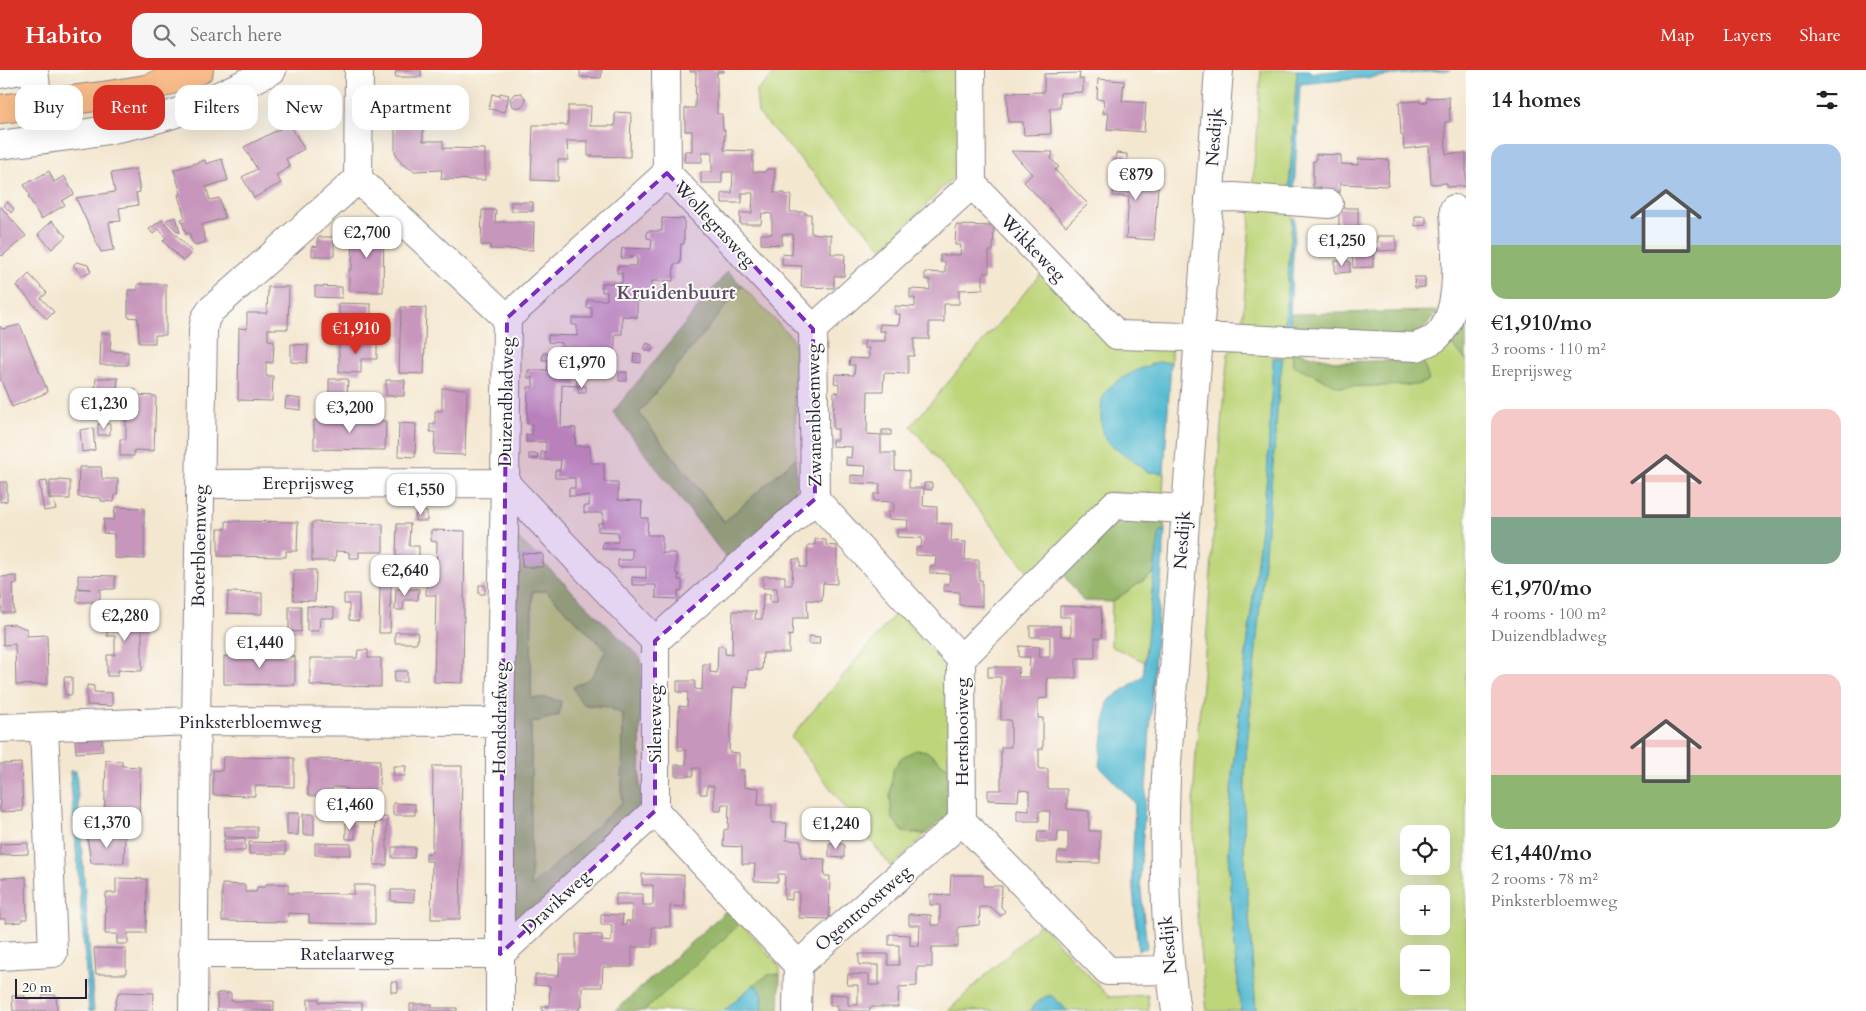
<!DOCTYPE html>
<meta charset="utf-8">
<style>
:root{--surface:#fff;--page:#f6f6f6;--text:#202124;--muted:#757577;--accent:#d93025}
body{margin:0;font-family:Cardo,serif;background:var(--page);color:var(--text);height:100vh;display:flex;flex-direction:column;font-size:19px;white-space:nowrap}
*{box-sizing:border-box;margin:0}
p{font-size:16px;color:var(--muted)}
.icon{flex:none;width:28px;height:28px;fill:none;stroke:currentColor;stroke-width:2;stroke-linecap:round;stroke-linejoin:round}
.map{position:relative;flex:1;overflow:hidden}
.sheet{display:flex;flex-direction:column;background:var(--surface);width:400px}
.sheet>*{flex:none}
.banner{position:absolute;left:15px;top:15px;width:475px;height:45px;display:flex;gap:10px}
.buttons{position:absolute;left:1400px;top:755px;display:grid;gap:10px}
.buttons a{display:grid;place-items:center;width:50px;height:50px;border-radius:10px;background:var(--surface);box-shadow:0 5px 20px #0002;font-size:25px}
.scale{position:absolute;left:15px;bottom:12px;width:72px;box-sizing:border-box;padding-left:5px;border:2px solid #22223b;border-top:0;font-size:14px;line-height:18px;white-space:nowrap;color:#22223b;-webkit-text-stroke:4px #fdfcf7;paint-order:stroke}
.price{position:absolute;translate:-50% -42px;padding:0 11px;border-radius:10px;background:#fff;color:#222;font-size:16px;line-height:32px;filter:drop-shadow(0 1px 2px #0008)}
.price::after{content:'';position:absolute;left:50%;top:30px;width:15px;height:11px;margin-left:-8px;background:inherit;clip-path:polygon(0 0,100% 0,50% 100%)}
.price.on{background:var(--accent);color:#fff}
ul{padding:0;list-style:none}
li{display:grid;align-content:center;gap:10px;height:265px;padding:0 25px}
li span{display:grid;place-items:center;height:155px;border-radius:15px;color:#555}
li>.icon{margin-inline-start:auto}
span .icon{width:90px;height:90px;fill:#fffc;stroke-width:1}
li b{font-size:21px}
h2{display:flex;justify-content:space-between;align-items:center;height:60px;padding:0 25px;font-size:21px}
.chip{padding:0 18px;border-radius:15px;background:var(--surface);box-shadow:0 5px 20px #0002;font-size:18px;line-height:45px}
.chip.on{background:var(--accent);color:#fff}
header{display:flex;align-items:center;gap:30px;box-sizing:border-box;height:70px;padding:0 25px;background:var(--accent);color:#fff}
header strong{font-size:24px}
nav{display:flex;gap:28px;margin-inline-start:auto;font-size:18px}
.search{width:350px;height:45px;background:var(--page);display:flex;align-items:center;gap:12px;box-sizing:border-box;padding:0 18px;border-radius:15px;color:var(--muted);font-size:19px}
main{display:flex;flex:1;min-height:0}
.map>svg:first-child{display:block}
.green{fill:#bed57a;stroke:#707c5a;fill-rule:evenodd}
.forest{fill:#96b66a;stroke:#5c6c52;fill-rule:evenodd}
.water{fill:#53b9d1;stroke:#3a6e86}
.building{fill:#c796bc}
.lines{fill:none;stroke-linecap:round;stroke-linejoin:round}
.minor-casing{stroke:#8b8486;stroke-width:30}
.major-casing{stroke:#8b8486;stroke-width:30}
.minor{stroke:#fff;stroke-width:28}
.major{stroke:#f9bc8a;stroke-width:28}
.marked{fill:#7b2cbf;fill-opacity:0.2;stroke:#7b2cbf;stroke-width:4;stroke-dasharray:10 6;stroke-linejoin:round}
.labels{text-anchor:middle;stroke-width:4;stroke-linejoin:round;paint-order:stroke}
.street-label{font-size:18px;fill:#22223b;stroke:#fdfcf7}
.neighbourhood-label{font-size:19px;font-weight:bold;fill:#5c4b68;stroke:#fdfcf7}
</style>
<header>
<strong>Habito</strong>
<div class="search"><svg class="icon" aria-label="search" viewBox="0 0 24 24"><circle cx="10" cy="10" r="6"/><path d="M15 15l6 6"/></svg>Search here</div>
<nav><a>Map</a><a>Layers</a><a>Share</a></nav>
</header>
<main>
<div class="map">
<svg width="1466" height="941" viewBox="0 0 1466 941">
<rect width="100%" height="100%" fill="#fdfcf7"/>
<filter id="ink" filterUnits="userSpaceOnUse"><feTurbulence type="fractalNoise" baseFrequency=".02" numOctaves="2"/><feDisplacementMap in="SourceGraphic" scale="10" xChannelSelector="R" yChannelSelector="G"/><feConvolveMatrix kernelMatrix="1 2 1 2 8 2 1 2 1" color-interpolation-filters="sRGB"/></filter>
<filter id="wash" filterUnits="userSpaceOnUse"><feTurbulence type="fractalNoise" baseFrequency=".0096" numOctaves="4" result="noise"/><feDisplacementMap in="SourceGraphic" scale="20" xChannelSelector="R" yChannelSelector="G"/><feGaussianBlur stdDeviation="1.12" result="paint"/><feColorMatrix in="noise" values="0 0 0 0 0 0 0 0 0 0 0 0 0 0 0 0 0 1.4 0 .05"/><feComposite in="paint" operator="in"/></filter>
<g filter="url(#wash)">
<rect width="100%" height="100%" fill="#f4e7d0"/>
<path class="green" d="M778,0H960V100L883,179L758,43L756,22Z
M1261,0H1297L1289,122L1292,149L1284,265L1241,273Z
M1044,200L1119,278L1171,279V292C1157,292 1147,295 1135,302L1111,373L1148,402L1164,403L1163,424L1109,423L1030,504L911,356Z
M742,216L794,270L796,388L725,452L639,343Z
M1450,274L1466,290V941H1256L1244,778L1245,698L1282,288H1274L1267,407L1232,705L1228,783L1234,876L1241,941H1207C1197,861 1190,780 1195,699C1198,649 1204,599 1208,548C1214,460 1218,372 1228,284L1232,279L1292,281L1339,317L1431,284ZM1409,764H1441V796H1409ZM1409,824H1441V856H1409ZM1409,884H1441V916H1409Z
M1154,503L1145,592L1111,576L1112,532Z
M532,521H546L606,580L592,607L585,635L608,637L623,644L622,733L530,818L531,653L559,645L561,632L545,628L531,629Z
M897,542L950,602L948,698L926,681L903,762L926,764L891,797L791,667Z
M741,853L780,897V904C757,907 741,926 724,941H644Z
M1040,854L1109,927L1148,925L1149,941H1068L1052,926C1042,926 1036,934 1029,941H948Z"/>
<path class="forest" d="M728,201L742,216L639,343L724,452L796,388V429L728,490L613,342Z
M1438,241L1423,260L1408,266L1291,265L1290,244Z
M1466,250V290L1450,274Z
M1292,281L1339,292L1412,290L1422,287L1429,311L1416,315L1339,317L1293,295Z
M1114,450L1164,453L1165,461H1160L1154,503L1112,532L1083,531L1061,500Z
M513,463L641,589L640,741L510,860ZM546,521L606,580L592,607L573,617C583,642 587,632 608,637C613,639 618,642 623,644L622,733L531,817V653L559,645L561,631L545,628H531L532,522Z
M916,680L926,681L948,698V744L926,764L903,762L892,748L890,726L893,700L902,687Z
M728,839L741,853L644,941H615Z
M780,904L779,941H762L763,926L753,915L768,905Z"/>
<path class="water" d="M1297,0H1309L1312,3L1346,0H1450L1300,14L1294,122L1289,123Z
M1295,147L1290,244L1291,265H1284L1292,149Z
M1273,288H1283L1279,315L1273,395L1245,698L1244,778L1256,941H1241L1234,876L1228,783L1232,705L1267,407Z
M1158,292H1171L1164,403L1148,402C1136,391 1110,379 1103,365C1101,359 1101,351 1101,345C1101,338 1101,329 1105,323C1114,309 1143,297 1158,292Z
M1160,461H1165L1154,597L1140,811L1147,878L1138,880L1132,804L1135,733L1099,696L1108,631L1143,606L1154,503Z
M70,701H76L94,941H89Z
M753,915L757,916L763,926L762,941H724Z
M1046,926H1052L1068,941H1029L1039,931Z"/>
<g id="blocks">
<path class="building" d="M396,0H421V7H395Z
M580,0H602L601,8L580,7Z
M690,0H724V2H717V44H722L723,60H725L724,80L753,81V102H765L767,99H775L774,123H785V125H791L790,142H805V144H811V163L831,165V184H845L844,206H834V218L801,217L802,196L782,195V184L792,185L793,164H782V175L761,174V164H772V144L762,143L761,154H740V143H752L753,123H742V133H722V123H732L733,102H722V113H701V102H712V82H702V92H684L685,81H692V61H685V38H695L696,2H690Z
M1080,3L1079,9H1083V22L1060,23V38H1050L1051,64L1024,65L1023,52H1008L1007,23L1044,22V4Z
M1098,9L1124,11L1122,31L1146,33L1144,62L1107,59L1109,43H1103L1104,30L1097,29Z
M395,21L434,22V35H416V40H423V71H443V78L485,79V110L441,109L442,100L414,101L402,94L395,82Z
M500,23L509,25L505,42L489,39L492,24L499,26Z
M521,23L526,29L524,35L518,38L512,36L510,29L514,24Z
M1449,27L1450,52H1445L1446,84L1466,83V116L1447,117V113L1431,114L1429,76L1404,79L1403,65H1401L1399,32L1420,31V33L1427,32L1426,28Z
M568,36H591L590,56H615V42L631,43L630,87L588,86V71H567L568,90H558V111L531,110L533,55H568Z
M290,54L304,79L286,89L290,97L276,105L281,113L254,128L242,107L257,99L244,77Z
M1011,81L1053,82L1051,89L1059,97L1055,100L1088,134L1066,156L1024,112L1032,104Z
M1116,83L1127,84V92H1132L1131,114L1158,116L1154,170L1126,168L1129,127L1113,126Z
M1316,84L1341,85V94L1358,95V89L1389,90L1388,116L1340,114V123H1320V117H1313V91H1316Z
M222,89L228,110L206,117L210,130L219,128L225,148L201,155L206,172L195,175L191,170L189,163L186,164L181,149L185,148L178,125L181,124L174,100L205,90L206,94Z
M136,99L140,122L136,123L138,135L119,138L121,151L109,152L114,180L101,182L76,128L115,122L111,103Z
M49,101L54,112L64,106L74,124L62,131L65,135L41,149L28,126L30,125L24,115Z
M8,132L14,139L11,143L4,135Z
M511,132H533V141H511Z
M0,136L26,166L2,186L0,184Z
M1339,138H1358V161H1339Z
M482,140H496L495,152H534L533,180L490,179V175H481Z
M1415,146H1426V155L1415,156Z
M176,147L180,162H178L166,150Z
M662,148L684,149V174H681L680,194H674L673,211H652V229H637V247L622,246V264H615V280L592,281V299L577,298V316L562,315L561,358H576L575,376H590V393H604V412H618V430L642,431L641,448H648L647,465H662V483H676V504H679L678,510H682V521H678V529L656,528V515H632V507L646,508V497H618V490H632V479H602L603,472H618V462L598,461V453H603V443H584V436H589V426H569V418H575V408H555V400H560L561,390H541V382H546V372H526V364L532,365V354H527L528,317H533V308H528V300H548V290H542L543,283H562V273L548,272V265L577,266V255H572V248H592V238H587V230H607V222H602V213H622V203H617V196H637V186H631L632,188H621L622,178L651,179L652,169L647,168V161H662Z
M162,150L192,182L183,191L163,171L166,168L159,159L153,164L149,159Z
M52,151L66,166L52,179L38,164Z
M353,155L384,156L383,222L349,221V199H352Z
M956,155L994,156L993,181H989V203H983V219L959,220V234H944V252H929V269H914V286H908V304L884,303L883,321H868L867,364L881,365V383H895V400L909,401V418H924L923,436L937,437V453L952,454L951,471L966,472L965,490H979V510H982V536L959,535V522L944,521V514H949L950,504L930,503V496H935L936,486L916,485V478H921L922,468L897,467V460H907L908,450L888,449V442H893L894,432L874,431V424H879L880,414L851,413V405L865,406L866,396L846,395V387L851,388L852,377L832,376V370H838V359H833L834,322L839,323V314L834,313L835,304L854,305L855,295H849L850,288L869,289V278H864V271H885V261H879L880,254L899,255L900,244H895V236L915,237V228H910V219L930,220V210L925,209V202L945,203V192H940V185H960L961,175H955Z
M1372,163V172H1377V166H1396V180L1377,181V178L1373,179V197L1353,198L1352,180L1326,183L1324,168Z
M318,167H334V186H312V176L318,177Z
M1335,191H1350V202L1335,203Z
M77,192L88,195L91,202L83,206L73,195Z
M29,204L47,223L41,228L54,242L47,249L17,216Z
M1414,207H1425V217L1415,218Z
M138,214H166V265H155V273H139L138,248L128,247V220H138Z
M315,216L342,217V228L315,227Z
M268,217H289L288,259H268V270L274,271L273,293L266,292V306H273L272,331L238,330L239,258L247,259V243H267Z
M339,233L371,234V248L377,249L378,258H362L361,265H339Z
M401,237L426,238L424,304L399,303Z
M20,255L48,322L12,337L0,308V256L2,259Z
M101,263H111L110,281L128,282V295H100Z
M339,270L377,271V289H361V303L339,302Z
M647,273L654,276L651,282L644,279Z
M291,274L308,275L307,293L291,292Z
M634,283L641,284V293L633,292Z
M619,302H627V311H619Z
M96,308H118L117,321H95Z
M329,309H348L347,325L329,324Z
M386,310H405L404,326H386Z
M578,316H586V323H578Z
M442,318L467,319L465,385L434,384L435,362H430V354H435V341H442Z
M121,320H136L135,325L156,326L154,381L134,380V386H120V369H126V336H120Z
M286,327L301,329V340L285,338Z
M338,346H349V350L386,351L385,380L314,379V350H338Z
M399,353L416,354L415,387L398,386Z
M98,354H110V365H98Z
M93,358L95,380L82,382L80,360Z
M882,360H891V365H882Z
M529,384H538V389H529Z
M79,397H101L102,409H118L117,425H115L114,432L101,431V428L78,427Z
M59,410L70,411V429H50V411H59Z
M47,411L49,430L53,429L56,439L44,441L39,412Z
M0,412H7V431L0,432Z
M924,413H932V420L924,419Z
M115,437L144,438V489L114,488V464L103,463L104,449L114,450Z
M416,441L427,442V451H415Z
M226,451L298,452L297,481H286V487L218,486V459H226Z
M312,452L383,454V482H359V488H349V482L336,481L335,491H312Z
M397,454H410L409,476H419V487H396Z
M431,460L465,461L463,613L434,612L436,525H426L427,504H436L437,472L431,471Z
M815,469L826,470V475L837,476V514L823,513L822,531L807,530L808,548H793L792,566L789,565V583H763L762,600H748L747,618L733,617L729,682L739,683V700H744V717L759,718L758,735H772V753H787L786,770L801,771V788L825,789L824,806H830L829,849L799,848V822H792V830L784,829L785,804H778V812L754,811L755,794H742V777L723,776L724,760L728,759L729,734H722L721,741H714V716H707V724H700V698H693V706H675V695H686V680H678L679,636L687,637L688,622H677V611H695V619L702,620L703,594H710V602L717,603L718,576L725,577V584L732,585L733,541H756L755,549H762L763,524H770V532H777V518H763V506H785V515H792L793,489H800V497H807L808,475H815Z
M522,483L543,484V497H522Z
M294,500H316L315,531L293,530Z
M78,505L115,506V519H100V532H77V519H91L78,518Z
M17,506V514H13L14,543H2L0,507Z
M380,514H391L390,563H379Z
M479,515H485V524H479Z
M396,519H419L418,530H404L403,540H395Z
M228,522L262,523V544L227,543Z
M344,524H359V551L349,550V534H344Z
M289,536H301V562L289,561Z
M307,536L334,538V548H320L319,561H307Z
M1060,536L1101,537L1102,568H1095V588H1076V608H1047V628L1038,629V648H1043V679H1039V699H1048V719H1067V739L1089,741V761H1100V793L1057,792L1058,782H1068V761H1058L1057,772H1037L1038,761H1049L1050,741H1039V751H1017V740L1029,741V721L1019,720L1018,731L988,730V720H1001V677H1011V650H1001V607H988V597H1019L1018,607H1029L1030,587H1019V576L1040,577L1039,587H1050V567H1030V556H1060L1061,566L1071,567V547H1060Z
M108,539H131V550H142V601L118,600V606H107V585H115V566H107Z
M14,554L27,559V566L47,565L48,614L16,615L15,574L3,575V555Z
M395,562H418L417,573H395Z
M809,566L820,567L819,574H809Z
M249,580H282V586H295V615L224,614V586H249Z
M358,580H368V588H381V617L310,615V588H357Z
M395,601H407V612H394Z
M64,607H72V625H65Z
M87,615L94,616V622L112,623V636L87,635Z
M102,669L103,681L76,683L75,670Z
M223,687L294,688V717L255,716V726L213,725V700L222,701Z
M308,689L380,690L379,725L346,724V718L332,717V724L328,726H310L308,724Z
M106,690L122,691V696L140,697L139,751H121V756H104Z
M21,693L23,741L0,742V694Z
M393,696H406L405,706H394Z
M433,696H462L460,849H431L432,791H426V783H432Z
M393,733L415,734V745H393Z
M287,743H299L298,765H287Z
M303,744H314V765H303Z
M387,747V795H374L376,748Z
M346,752L355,753V769H346Z
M224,757H257V768L224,767Z
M87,766H125L124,793H91Z
M224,769H245V781H223Z
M249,772L285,773L286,784H249Z
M28,773V784L0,785V774Z
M315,773L351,774V785H315Z
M829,773L844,774V788L829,787Z
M392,777H415L414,788H392Z
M642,804L684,805V837L670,836V857H652V877H632V897H603L602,917H582V937H579V941H542V936H549L550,916L535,915V905H559L560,885H576V864L602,865V871L611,872L612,855H601V844L623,845L622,855H626V851H632V835H616V824H643V835H653V815H642Z
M951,805H983V816H1002L1001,837L1005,841L1001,846L991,837H980L979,855L958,857V877H932V897H917V916L899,917L898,937H870V941H837V935H830V924L848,925V935H858V915H847L848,904L869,905V915H879V895H859V884H888V895H899V875H889V864L910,865V875L919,876L920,855H909V844L931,845V855H940V835H930V824L950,825Z
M26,807L27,849H22V852L6,853V849H0V808Z
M116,808L147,809L146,863H128V874H117V864H105L106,823H116Z
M222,814L245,815V822H256L257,817H265L266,814H288V823L354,824V815H375V854L309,853V844L288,843L287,852L222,851Z
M391,820H414V832L391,831Z
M94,878L126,879V904H96Z
M391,912H398V922H391Z
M123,922L154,923L153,941H114L118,923Z
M217,923H231V931H274V941H217Z
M43,925H56L57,941H13L12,926H25V929H43Z
M308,929H319V932L362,933V941H308Z
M410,934H432V938H457V941H410Z"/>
</g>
</g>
<g filter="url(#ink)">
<use href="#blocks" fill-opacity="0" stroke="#8b8486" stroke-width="1"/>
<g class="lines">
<g class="minor-casing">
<path id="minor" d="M34,0L38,35
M359,0L358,109L507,248
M666,0L667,103L813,259
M971,0L972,114L1117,265L1222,268L1417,277C1422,274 1429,272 1434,269C1465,246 1455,174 1454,139
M0,4L20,0
M0,75C56,67 116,62 170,45C206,33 239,17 272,0
M1209,128L1234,127L1329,134
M655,571L505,413L507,248L667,103
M961,589L815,429L813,259L972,114
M0,658L196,651L500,652
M193,884H500V652L505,413L200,414
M0,886L53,883L44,657
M798,895L655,741V571L815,429
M1170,900L1108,901L962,751L961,589L1114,435L1185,439
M193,941L196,651L203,260L205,249L211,240L358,109
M500,941V884L655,741
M797,941L798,895L962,751
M1176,941C1164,863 1163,785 1166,706L1219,0"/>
</g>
<g class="major-casing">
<path id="major" d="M0,39L103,26L146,19L199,0"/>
</g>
<use href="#minor" class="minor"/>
<use href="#major" class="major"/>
</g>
</g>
<path class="marked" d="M667,103L813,259L815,429L655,571V741L500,884L507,248Z"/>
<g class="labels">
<g class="street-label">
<text transform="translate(1214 67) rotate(-86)" y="6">Nesdijk</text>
<text transform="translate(715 154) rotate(47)" y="6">Wollegrasweg</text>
<text transform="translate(1033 178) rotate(46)" y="6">Wikkeweg</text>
<text transform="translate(506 332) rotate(-89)" y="6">Duizendbladweg</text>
<text transform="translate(814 345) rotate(-91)" y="6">Zwanenbloemweg</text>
<text x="308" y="419">Ereprijsweg</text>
<text transform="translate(1182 470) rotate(-86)" y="6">Nesdijk</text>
<text transform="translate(199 476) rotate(-89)" y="6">Boterbloemweg</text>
<text transform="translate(500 648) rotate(-89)" y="6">Hondsdrafweg</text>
<text x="250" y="658">Pinksterbloemweg</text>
<text transform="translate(655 654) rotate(-90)" y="6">Sileneweg</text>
<text transform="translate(962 662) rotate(-90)" y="6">Hertshooiweg</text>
<text transform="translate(556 832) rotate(-43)" y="6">Dravikweg</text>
<text transform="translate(863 838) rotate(-41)" y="6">Ogentroostweg</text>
<text transform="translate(1168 875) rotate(-95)" y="6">Nesdijk</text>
<text x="347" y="890">Ratelaarweg</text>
</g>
<g class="neighbourhood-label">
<text x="676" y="229">Kruidenbuurt</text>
</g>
</g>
</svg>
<div class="buttons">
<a><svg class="icon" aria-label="locate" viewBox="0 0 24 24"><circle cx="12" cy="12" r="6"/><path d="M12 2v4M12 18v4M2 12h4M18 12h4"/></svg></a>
<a>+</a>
<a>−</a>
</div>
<div class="scale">20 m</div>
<b class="price" style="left:1136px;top:131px">€879</b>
<b class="price" style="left:367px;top:189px">€2,700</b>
<b class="price" style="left:1342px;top:197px">€1,250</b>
<b class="price on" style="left:356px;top:285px">€1,910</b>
<b class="price" style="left:582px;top:319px">€1,970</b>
<b class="price" style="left:104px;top:360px">€1,230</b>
<b class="price" style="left:350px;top:364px">€3,200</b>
<b class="price" style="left:421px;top:446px">€1,550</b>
<b class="price" style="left:405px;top:527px">€2,640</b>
<b class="price" style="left:125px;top:572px">€2,280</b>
<b class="price" style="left:260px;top:599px">€1,440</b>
<b class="price" style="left:350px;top:761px">€1,460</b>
<b class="price" style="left:107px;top:779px">€1,370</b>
<b class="price" style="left:836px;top:780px">€1,240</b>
<div class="banner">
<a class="chip">Buy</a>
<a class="chip on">Rent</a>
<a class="chip">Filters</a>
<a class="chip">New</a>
<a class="chip">Apartment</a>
</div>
</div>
<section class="sheet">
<h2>14 homes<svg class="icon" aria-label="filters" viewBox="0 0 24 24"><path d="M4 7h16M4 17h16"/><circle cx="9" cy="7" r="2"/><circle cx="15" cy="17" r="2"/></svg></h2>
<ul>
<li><span style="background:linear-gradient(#a9c7e8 65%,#8fb573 0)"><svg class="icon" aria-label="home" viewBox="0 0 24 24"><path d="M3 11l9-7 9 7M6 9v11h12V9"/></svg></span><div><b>€1,910/mo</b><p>3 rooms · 110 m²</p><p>Ereprijsweg</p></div></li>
<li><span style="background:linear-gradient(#f6c9c9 70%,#7fa58c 0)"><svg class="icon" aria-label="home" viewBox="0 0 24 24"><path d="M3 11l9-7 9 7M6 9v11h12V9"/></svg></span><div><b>€1,970/mo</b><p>4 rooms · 100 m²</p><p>Duizendbladweg</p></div></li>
<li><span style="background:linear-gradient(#f6c9c9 65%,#8fb573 0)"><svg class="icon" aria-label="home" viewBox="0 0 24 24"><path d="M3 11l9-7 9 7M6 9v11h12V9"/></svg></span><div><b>€1,440/mo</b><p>2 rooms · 78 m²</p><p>Pinksterbloemweg</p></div></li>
</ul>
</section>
</main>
